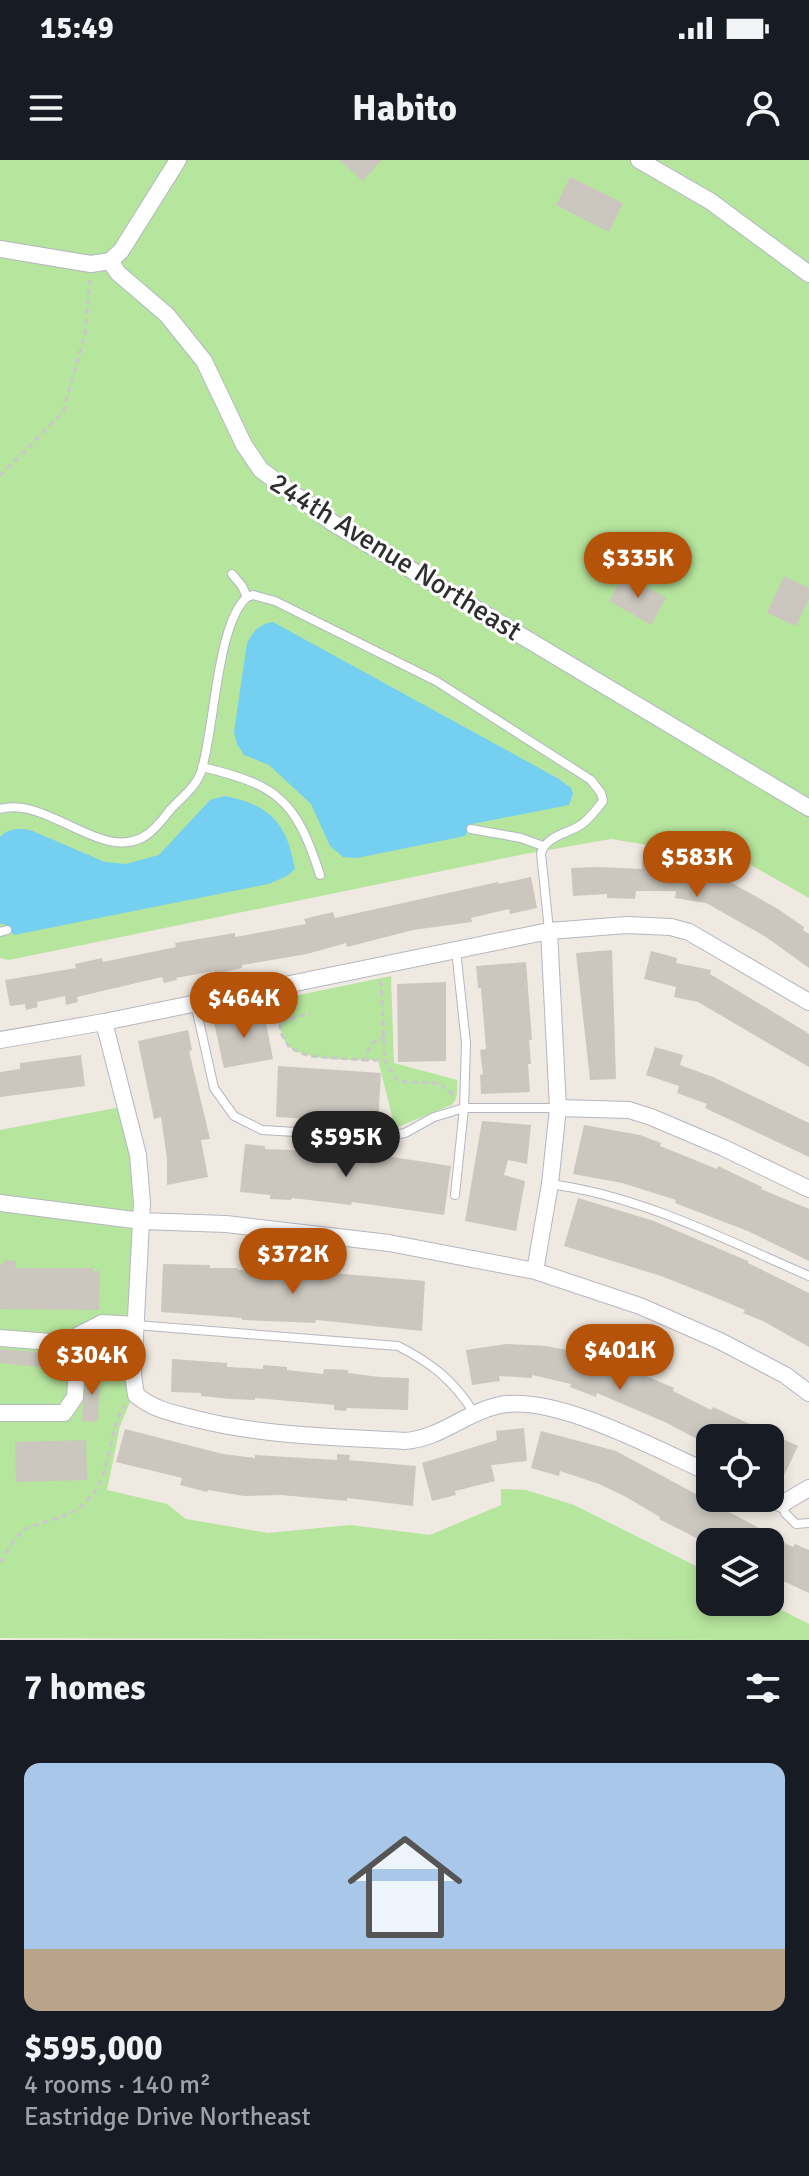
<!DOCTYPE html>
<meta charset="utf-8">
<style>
:root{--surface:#171b24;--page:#20242c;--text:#f1f3f6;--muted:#9ea1a6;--accent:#b45309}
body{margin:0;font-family:Signika,sans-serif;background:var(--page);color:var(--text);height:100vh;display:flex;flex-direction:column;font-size:30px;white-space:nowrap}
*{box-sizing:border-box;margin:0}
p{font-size:26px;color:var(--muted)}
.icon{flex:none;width:44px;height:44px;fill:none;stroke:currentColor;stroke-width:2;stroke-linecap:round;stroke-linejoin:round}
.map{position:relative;height:1480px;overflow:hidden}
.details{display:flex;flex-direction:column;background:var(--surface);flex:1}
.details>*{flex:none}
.tools{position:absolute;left:696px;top:1264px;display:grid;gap:16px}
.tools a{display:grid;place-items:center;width:88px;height:88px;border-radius:16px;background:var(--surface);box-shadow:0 4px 12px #0003;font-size:40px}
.price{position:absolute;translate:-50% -68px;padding:0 18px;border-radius:28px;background:var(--accent);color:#fff;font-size:26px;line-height:52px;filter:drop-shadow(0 2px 4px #0008)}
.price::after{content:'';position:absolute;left:50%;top:48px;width:24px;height:18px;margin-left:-12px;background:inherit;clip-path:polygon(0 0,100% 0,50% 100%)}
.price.current{background:#222;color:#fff}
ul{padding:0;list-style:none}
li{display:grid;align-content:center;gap:16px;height:424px;padding:0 24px}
li span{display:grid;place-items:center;height:248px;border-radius:16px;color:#555}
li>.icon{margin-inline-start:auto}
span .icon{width:144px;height:144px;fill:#fffc;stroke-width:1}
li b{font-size:34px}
h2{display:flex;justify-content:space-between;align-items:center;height:96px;padding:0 24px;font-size:34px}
.status{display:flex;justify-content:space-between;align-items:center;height:56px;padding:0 40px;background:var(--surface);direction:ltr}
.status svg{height:22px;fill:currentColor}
header{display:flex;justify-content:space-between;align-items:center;height:104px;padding:0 24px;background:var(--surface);font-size:36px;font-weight:700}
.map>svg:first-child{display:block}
.green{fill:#b6e59e}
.water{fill:#75cff0}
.building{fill:#cbc7bf}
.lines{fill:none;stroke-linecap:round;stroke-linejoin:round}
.service-casing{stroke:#b4b7c1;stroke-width:10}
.minor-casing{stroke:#b4b7c1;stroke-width:18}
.path{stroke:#c9c9c9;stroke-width:3;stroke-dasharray:6 4;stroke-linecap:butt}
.service{stroke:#fff;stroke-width:8}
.minor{stroke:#fff;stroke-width:16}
.labels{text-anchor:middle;stroke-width:6;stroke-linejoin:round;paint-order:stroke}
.street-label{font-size:28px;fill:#2e2e2e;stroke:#fff}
</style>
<div class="status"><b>15:49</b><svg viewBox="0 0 49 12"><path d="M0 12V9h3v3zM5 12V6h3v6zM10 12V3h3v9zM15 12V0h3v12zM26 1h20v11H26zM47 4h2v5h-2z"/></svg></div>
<header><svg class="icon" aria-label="menu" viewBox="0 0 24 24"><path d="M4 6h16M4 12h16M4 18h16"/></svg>Habito<svg class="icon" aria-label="person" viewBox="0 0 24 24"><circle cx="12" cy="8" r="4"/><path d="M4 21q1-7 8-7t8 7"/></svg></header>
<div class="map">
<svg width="809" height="1480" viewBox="0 0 809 1480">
<rect width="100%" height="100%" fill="#efe9e1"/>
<path class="green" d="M0,0H809V738L744,701L611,679L525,694L9,800L0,798Z
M391,816L394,903L457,920C457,929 459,939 451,945L395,968L378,900C356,900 299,902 286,883C278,871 278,853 275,840Z
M126,946L138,995L135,1230L120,1266L107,1330L167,1344L186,1359L268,1373L350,1365L430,1375L501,1345V1329L526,1330L574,1345L710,1413V1442H766L809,1464V1480L0,1478V970Z"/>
<path class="water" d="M273,462L559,619L571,628L573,634L569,645L472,664L465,676L357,698L343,697L330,686L311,644L269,605L244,595L237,584L234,572L247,483C254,470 258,465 273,462Z
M225,636C271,645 287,664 295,709L287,716L268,724L14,775L4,764H0V677C8,668 19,668 30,670L105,702L126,704L159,695L210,640Z"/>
<path class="building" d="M339,0H382L363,21Z
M570,17L623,43L609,72L556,45Z
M624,414L666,438L651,465L609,441Z
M784,416L809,428V439L796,466L767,453Z
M642,702L669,703L668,708L723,718L778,749L804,767L803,770L809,774V808L766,777L706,743L675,738L676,731H636L635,739L607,738V734L573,736L571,708L599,707L642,709Z
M531,717L537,748L510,754L509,749L471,758L472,762L413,770L347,787L346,783L307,794L242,805V808L215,814L214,811L176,818L177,820L164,823L162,817L77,837L78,842L66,845L65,836L37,842L38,847L26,850L25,844L10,846L5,820L76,808L75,804L102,798L103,802L176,787L175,783L235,773V777L306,764L304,759L333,752L335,758L498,722V724Z
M612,790L616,919L590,920L576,793Z
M651,791L677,798L676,803L711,810L710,814L803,870L809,874V907L698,842L674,837L676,827L644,819Z
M526,802L532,880H529L531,904H528L530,932L481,934L480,915L483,914L480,890L486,889L481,828H478L476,806Z
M446,822V901L398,902L397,824Z
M264,852L273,899L224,908L214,863Z
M188,870L192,890L189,891L210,979L201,980L208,1017L167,1025V999L161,957L154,959L138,881Z
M655,887L683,895L680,905L713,917L809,963V997L705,948L707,944L677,933L679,926L646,915Z
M81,895L85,926L0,937V912L20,909V903Z
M278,906L381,913L378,963L276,957Z
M482,961L531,965L527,1004L508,1000L504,1015L525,1021L516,1071L465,1061Z
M584,965L640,975L661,983L660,986L717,1009L718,1006L762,1027L761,1029L809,1049V1101L750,1072L675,1043L676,1040L622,1023L573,1014Z
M245,984L265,986V989L366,993L451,1006L444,1055L352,1042L351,1045L292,1038L291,1040L270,1039V1035L240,1032Z
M578,1038L654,1061L748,1101V1103L809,1133V1187L763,1161L743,1153L745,1150L714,1137L661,1116L564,1086Z
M4,1100L16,1101L15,1108H93V1111H100L99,1150L0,1149V1104H3Z
M163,1104L210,1105V1108H238V1110L320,1112L425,1121L422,1171L316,1160L315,1163L242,1160V1158L161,1152Z
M506,1184L547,1186L575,1192L616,1209L618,1204L674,1228L673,1231L711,1250L713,1247L798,1286L784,1315L770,1309L772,1278H710V1286L667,1263L597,1233L596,1237L570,1227L571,1224L532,1215V1218L499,1216L500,1221L472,1225L466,1190Z
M0,1189L60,1194L58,1209L0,1203Z
M172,1199L227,1203V1207L263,1209V1205L287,1207V1210L323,1214L324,1209L348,1210V1213L379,1217L409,1218L408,1250L347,1248L346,1251L334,1250V1245L255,1238V1240L231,1239L201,1236V1233L171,1232Z
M88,1208L100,1209L98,1262L81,1261Z
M524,1268L527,1301L491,1305L495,1321L455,1331L456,1335L432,1341L422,1303L497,1280L496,1271Z
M125,1269L223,1294L255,1298V1295L337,1300V1294L350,1295L349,1300L416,1306L413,1346L347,1338V1341L281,1335L244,1336L208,1330L207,1332L180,1325L182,1318L116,1302Z
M541,1271L616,1291L759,1368L758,1370L793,1387L795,1384L809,1390V1433L770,1415V1382H704L659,1359L660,1357L626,1337L599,1324L560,1311L559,1316L531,1308Z
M86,1280L87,1320L16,1322L15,1282Z"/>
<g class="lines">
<g class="service-casing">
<path id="service" d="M232,414L242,426L247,437
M202,607C278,625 296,640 320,715
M0,649C48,636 102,703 145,676C155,670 163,659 170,650C180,639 196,627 201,612C215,569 216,465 247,437L253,435L275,441L436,521L591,620L601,633L603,641C597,649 588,661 579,666C565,674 547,676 541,693L549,770
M471,669L521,678L543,686
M0,772L7,770
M195,843L214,928L234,956L262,970L381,977L405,973L434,957L464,948H557
M550,1024C641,1036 726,1080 809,1116
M455,1035L464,948L466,883L456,790
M136,1165L398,1186C432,1203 454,1221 474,1253
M782,1344L785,1353L796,1364L809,1363"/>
</g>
<g class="minor-casing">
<path id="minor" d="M639,0L710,41L809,114
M0,89L91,104L110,101L118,113L167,155L204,201L244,285L261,310L333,363L809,648
M110,101L121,91L178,0
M104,862L138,995L142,1043L133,1215L136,1235C153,1249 171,1253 192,1258C261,1276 333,1277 405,1281C441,1278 463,1254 496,1246C551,1231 657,1290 710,1313
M0,880L104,862L549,771L627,765L671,767L689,772L809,842
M558,948L629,950L651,957L724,988L809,1029
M0,1043L142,1061L226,1064L389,1083L535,1111L640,1146L720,1181L785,1215L809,1233
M535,1111L550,1024L558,948L549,771
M0,1178L63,1183L102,1163L136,1165
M0,1253H64L75,1237L79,1176
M768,1338L782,1344L809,1328"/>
</g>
<path class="path" d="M0,316L63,252L85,174L90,120
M381,820L385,900
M275,844L282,875L290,888L309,896L363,900L371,884L385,876
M280,862L311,853
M363,900H385L396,919L406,922L439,923L454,936
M0,1402C7,1392 16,1374 26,1369C58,1354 77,1361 98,1326C111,1304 111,1258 126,1246"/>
<use href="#service" class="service"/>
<use href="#minor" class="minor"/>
</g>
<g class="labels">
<g class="street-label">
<text transform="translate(396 396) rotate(32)" y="10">244th Avenue Northeast</text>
</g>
</g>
</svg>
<div class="tools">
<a><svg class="icon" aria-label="locate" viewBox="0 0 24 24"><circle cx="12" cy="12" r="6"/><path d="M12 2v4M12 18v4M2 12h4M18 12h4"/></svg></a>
<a><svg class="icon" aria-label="layers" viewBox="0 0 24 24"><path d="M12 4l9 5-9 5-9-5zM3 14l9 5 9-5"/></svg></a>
</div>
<b class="price" style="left:638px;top:440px">$335K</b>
<b class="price" style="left:697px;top:739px">$583K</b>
<b class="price" style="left:244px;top:880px">$464K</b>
<b class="price current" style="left:346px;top:1019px">$595K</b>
<b class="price" style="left:293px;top:1136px">$372K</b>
<b class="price" style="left:620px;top:1232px">$401K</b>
<b class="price" style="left:92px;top:1237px">$304K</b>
</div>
<section class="details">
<h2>7 homes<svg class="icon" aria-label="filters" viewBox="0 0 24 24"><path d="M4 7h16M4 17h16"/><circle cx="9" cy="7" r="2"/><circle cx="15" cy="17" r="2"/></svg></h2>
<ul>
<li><span style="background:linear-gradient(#a9c7e8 75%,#b9a48a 0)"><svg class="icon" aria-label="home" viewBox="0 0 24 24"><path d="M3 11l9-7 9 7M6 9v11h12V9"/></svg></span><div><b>$595,000</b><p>4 rooms · 140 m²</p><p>Eastridge Drive Northeast</p></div></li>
</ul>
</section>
